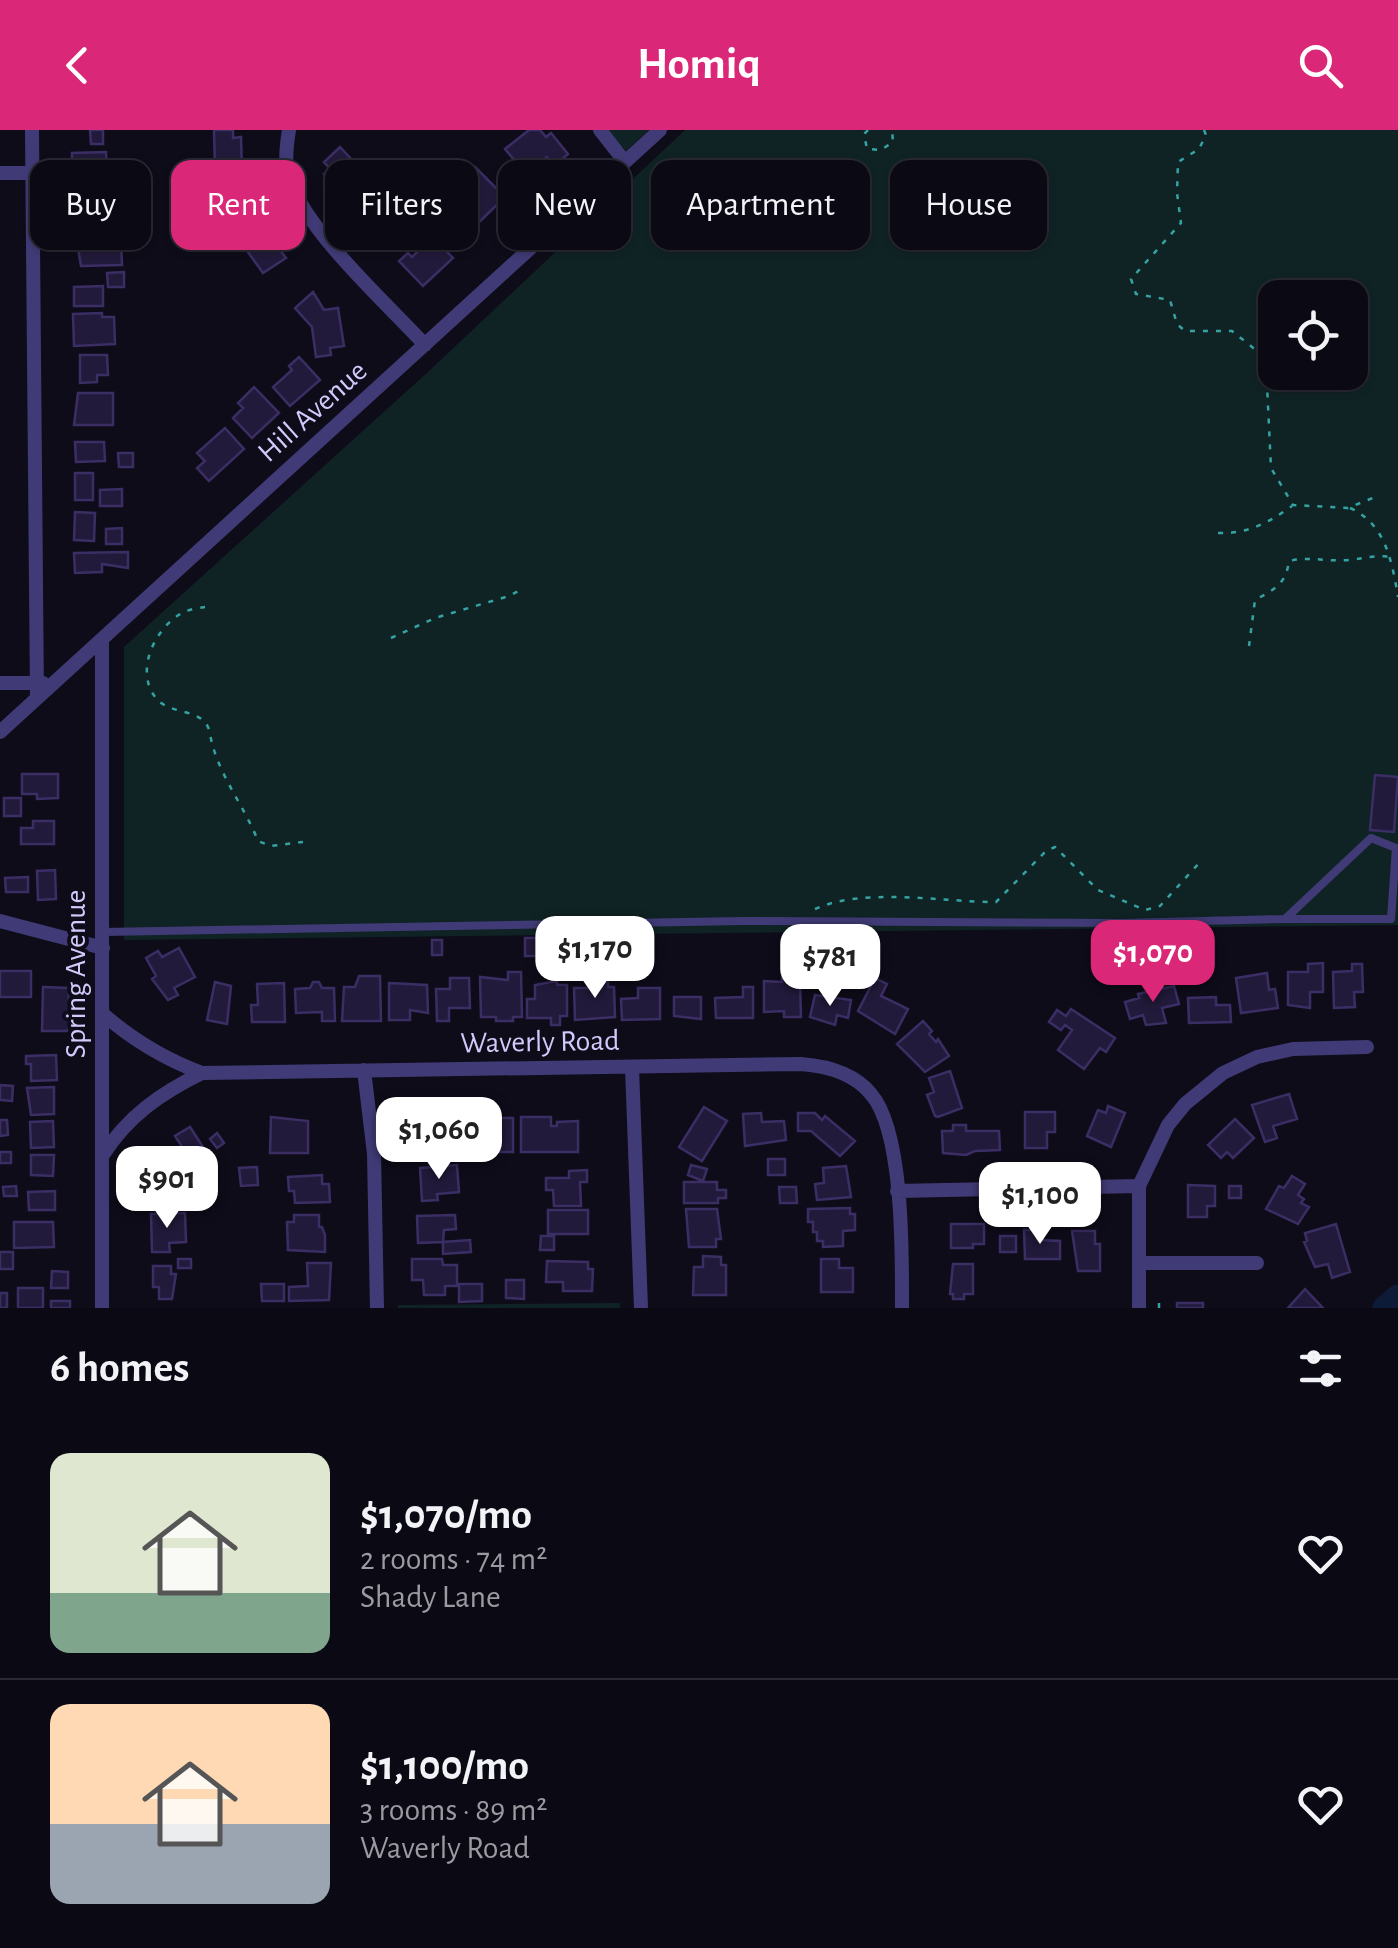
<!DOCTYPE html>
<meta charset="utf-8">
<style>
:root{--surface:#0b0914;--page:#191722;--text:#f1f3f6;--muted:#9a9aa0;--line:#2b2a34;--accent:#db2777}
body{margin:0;font-family:"Alegreya Sans",sans-serif;background:var(--page);color:var(--text);height:100vh;display:flex;flex-direction:column;font-size:38px;white-space:nowrap}
*{box-sizing:border-box;margin:0}
p{font-size:32px;color:var(--muted)}
.icon{flex:none;width:55px;height:55px;fill:none;stroke:currentColor;stroke-width:2;stroke-linecap:round;stroke-linejoin:round}
.map{position:relative;height:1178px;overflow:hidden}
.sheet{display:flex;flex-direction:column;background:var(--surface);flex:1}
.sheet>*{flex:none}
.guide{position:absolute;left:30px;top:30px;width:1340px;height:90px;display:flex;gap:20px}
.fabs{position:absolute;left:1258px;top:150px;display:grid;gap:20px}
.fabs a{display:grid;place-items:center;width:110px;height:110px;border-radius:20px;background:var(--surface);box-shadow:0 2px 8px #0004,0 0 0 2px var(--line);font-size:50px}
.price{position:absolute;translate:-50% -85px;padding:0 22px;border-radius:20px;background:#fff;color:#222;font-size:32px;line-height:65px;filter:drop-shadow(0 2px 5px #0008)}
.price::after{content:'';position:absolute;left:50%;top:60px;width:30px;height:22px;margin-left:-15px;background:inherit;clip-path:polygon(0 0,100% 0,50% 100%)}
.price.current{background:var(--accent);color:#fff}
ul{padding:0;list-style:none}
li{display:flex;align-items:center;gap:30px;height:250px;padding:0 50px}
li+li{border-top:2px solid var(--line)}
li span{display:grid;place-items:center;flex:none;width:280px;height:200px;border-radius:20px;color:#555}
li>.icon{margin-inline-start:auto}
span .icon{width:120px;height:120px;fill:#fffc;stroke-width:1}
li b{font-size:42px}
h2{display:flex;justify-content:space-between;align-items:center;height:120px;padding:0 50px;font-size:42px}
.tag{padding:0 35px;border-radius:20px;background:var(--surface);box-shadow:0 2px 8px #0004,0 0 0 2px var(--line);font-size:35px;line-height:90px}
.tag.current{background:var(--accent);color:#fff}
header{display:flex;justify-content:space-between;align-items:center;height:130px;padding:0 50px;background:var(--accent);color:#fff;font-size:45px;font-weight:700}
.map>svg:first-child{display:block}
.green{fill:#102324;fill-rule:evenodd}
.lines{fill:none;stroke-linecap:round;stroke-linejoin:round}
.river{stroke:#0e1b38;stroke-width:25}
.building{fill:#221a3a;stroke:#3b2e64;stroke-width:2.5}
.path{stroke:#35a3a3;stroke-width:2.5;stroke-dasharray:5 8;stroke-linecap:butt}
.service{stroke:#403b76;stroke-width:8}
.minor{stroke:#403b76;stroke-width:14}
.labels{text-anchor:middle;stroke-width:8;stroke-linejoin:round;paint-order:stroke}
.street-label{font-size:30px;fill:#d2cafb;stroke:#0f0c1a}
</style>
<header><svg class="icon" aria-label="back" viewBox="0 0 24 24"><path d="M15 5l-7 7 7 7"/></svg>Homiq<svg class="icon" aria-label="search" viewBox="0 0 24 24"><circle cx="10" cy="10" r="6"/><path d="M15 15l6 6"/></svg></header>
<div class="map">
<svg width="1398" height="1178" viewBox="0 0 1398 1178">
<rect width="100%" height="100%" fill="#0f0c1a"/>
<path class="green" d="M608,0H649L626,21Z
M685,0H1398V795L124,810V517L428,242ZM1275,168H1350V242H1275Z
M620,1173V1178H398V1175Z"/>
<g class="lines">
<path class="river" d="M1385,1178L1398,1167"/>
</g>
<path class="building" d="M90,0H103V14H91Z
M214,0H233V8L241,7L242,41H215Z
M529,0H540L546,7L551,3L568,24L554,36L547,27L526,44L505,19Z
M340,17L367,46L345,66L324,44L330,39L324,32Z
M106,22L107,58H90V44H72V23Z
M475,37L505,67L468,103L452,87L476,59L464,47Z
M244,50L257,88L230,98L216,59Z
M375,54L384,64L381,67L401,88L382,105L352,76Z
M74,69H112L113,84H117V96L74,97Z
M262,95L286,128L263,143L240,111Z
M76,106H96V111L121,110L122,135L81,136Z
M433,107L453,128L423,156L399,131L408,123L412,127Z
M124,142V157H108L107,143Z
M103,156V176H74V157Z
M313,162L324,180L338,178L344,216L330,218L331,225L316,227L312,197L295,178Z
M102,183V187H114L115,214L74,216L73,184Z
M80,225H107L108,245H97V252L80,253Z
M299,227L320,250L290,276L273,257L292,240L289,236Z
M254,257L279,283L252,308L233,288L243,278L238,273Z
M78,263H113V295H74Z
M225,298L244,319L209,351L197,338L205,331L197,323Z
M75,312H104L105,331L76,332Z
M118,323H133V337H119Z
M75,343H93V370H75Z
M122,359V376H100V360Z
M75,382L95,383L94,411L74,410Z
M122,398V414H106V399Z
M128,422V438L102,434V442L75,443L74,423Z
M22,644H58V668L37,669V664H22Z
M1375,645L1398,647L1394,702L1370,700Z
M4,668H21V686H4Z
M33,691H54V714H21V698H33Z
M55,740L56,769L38,770L37,741Z
M28,747V762H6L5,748Z
M525,808H542V826H525Z
M432,810H442V825H432Z
M179,818L195,847L174,858L178,865L168,870L152,849L156,846L146,828L158,821L162,827Z
M1323,833V862H1310V878L1288,875V842H1308V834Z
M1352,834H1362L1363,862H1354L1355,877L1334,878L1333,842L1352,841Z
M0,841H31V867H0Z
M508,842H521L522,887H513V891H496V887H481L480,847L508,850Z
M1267,843L1269,860L1275,859L1278,878L1241,883L1236,848Z
M359,846H380L381,891H342L344,857H355Z
M450,848H469L470,878H449V891H437L436,859H450Z
M591,848H608V857H614L615,887L575,890L574,858H592Z
M782,848H796V852H800L801,887H784V881L764,882V851L782,852Z
M875,848L887,854L881,866L908,879L895,904L858,881Z
M557,851V855H567V886H560V895H551V888H527V869H535V855Z
M215,852L231,856L227,894L207,890Z
M313,852H319L322,858H334L335,891H322V882L296,883L295,859L310,858Z
M284,853L285,892H252L251,875H258L257,854Z
M389,853L427,855L428,883L410,880V890H389Z
M1174,856L1179,874L1162,878L1166,893L1146,895L1143,885L1130,889L1125,872L1139,868L1138,864Z
M43,857L69,858L68,901H42Z
M743,857H753V888H716L715,868L743,867Z
M638,858H660V889L622,890L621,869L638,868Z
M815,865L851,870L848,888L837,885L835,895L810,887Z
M674,867H701V889L674,886Z
M1216,867V875H1230L1231,892L1189,893L1188,868Z
M1071,879L1115,908L1106,922L1100,918L1084,939L1058,920L1072,900L1065,895L1061,900L1049,892L1057,880L1066,886Z
M923,891L932,901L929,904L936,912L938,909L949,926L925,942L897,914Z
M56,925L57,950L31,951V934H26V926Z
M950,941L962,978L938,987L935,986L927,965L934,962L929,948Z
M0,955L13,956L12,971L0,970Z
M54,957V984L31,985L27,958Z
M1289,964L1297,989L1273,996L1277,1008L1265,1012L1252,975Z
M1108,976L1125,983L1111,1017L1087,1006L1098,980L1106,983Z
M704,977L727,991L702,1031L679,1017Z
M409,981L442,988L434,1020L402,1013Z
M1025,982H1055V1002H1047V1018H1025Z
M761,983L762,992L784,991L786,1010L745,1016L743,984Z
M798,983H815L822,990L825,986L855,1011L840,1026L811,1001H798Z
M271,987L308,991V1023H270Z
M521,987H551V996H557V992L578,991V1022H521Z
M475,988H513V1022H475Z
M1235,989L1254,1008L1233,1028L1227,1022L1221,1028L1208,1015Z
M0,990H7L8,1005L0,1006Z
M53,991L54,1017L31,1018L30,992Z
M953,995H966V1001H999L1000,1020L975,1021L966,1025L943,1023L942,1001H953Z
M190,997L207,1023L192,1032L175,1006Z
M217,1003L224,1013L217,1018L210,1009Z
M0,1022H11V1033H0Z
M31,1025H54L53,1046L31,1045Z
M768,1029H785V1045H768Z
M457,1035L459,1062L437,1064L438,1070L422,1071L420,1038Z
M691,1035L707,1039L703,1051L688,1045Z
M846,1036L851,1067L817,1070L815,1054L824,1053L823,1038Z
M257,1037L258,1055L241,1056L239,1038Z
M587,1040V1052H580L581,1076H554L553,1060H546V1048H569V1041Z
M148,1045H171V1069L147,1070Z
M322,1045V1054H329L330,1072L295,1073L294,1061H289L288,1047Z
M1292,1046L1305,1054L1298,1065L1304,1069L1301,1073L1309,1077L1298,1094L1266,1079L1279,1056L1284,1058Z
M684,1052H717V1060H726V1068H718V1073H684Z
M1188,1055L1215,1056V1076H1207V1087H1188Z
M16,1056L17,1066H4L3,1057Z
M1229,1056H1241V1068H1229Z
M779,1057H796L797,1073H780Z
M55,1061V1080H29L28,1062Z
M850,1078V1084H855V1100L843,1101V1116L823,1117V1111H817V1102H813V1092H808V1079Z
M686,1079H717L721,1109H716V1117H689Z
M548,1080H588V1104H548Z
M185,1083L186,1112L169,1113L170,1122H152L151,1084Z
M294,1085H319V1097H322L325,1105V1122L288,1120L287,1092H294Z
M455,1085L456,1099L444,1100L443,1112L418,1113L417,1086Z
M14,1092H53L54,1117L14,1118Z
M951,1094H984V1114H973V1118H951Z
M1336,1094L1350,1142L1332,1148L1328,1134L1315,1137L1304,1112L1307,1111L1305,1103Z
M1024,1100H1041V1110L1060,1111V1129H1025Z
M1072,1101H1095V1114H1100V1141H1078Z
M541,1106H554V1120H540Z
M1000,1106H1016V1122H1000Z
M470,1110L471,1122L443,1124V1112Z
M0,1122H13V1139H0Z
M703,1126L721,1127V1135H726V1165H693L694,1137H703Z
M178,1129H191V1138H178Z
M412,1129H442L443,1135H457V1156H445V1165H424L423,1150H412Z
M821,1129H839V1138H853V1162H821Z
M547,1131L588,1132V1139H593L592,1161H563V1152H546Z
M307,1133H331L329,1170L289,1171V1157L308,1156Z
M953,1134H973V1164H964V1169H953V1164H950Z
M153,1136H171V1144H176L172,1169H159V1157H153Z
M52,1141L68,1142V1158H51Z
M506,1150H524V1169L506,1168Z
M261,1154H284V1171H262Z
M459,1154H482V1171L459,1172Z
M18,1158H43V1178H18Z
M1305,1159L1323,1178H1288Z
M0,1163H7V1178H0Z
M51,1171H70V1178H51Z
M1177,1173H1203V1178H1177Z"/>
<g class="lines">
<path class="path" d="M868,0L864,4L867,19L881,20L893,12L892,0
M1204,0L1206,5L1199,19L1178,32L1177,63L1181,93L1131,149L1136,164L1170,170L1177,194L1185,201H1232L1257,221L1267,255L1271,338L1293,375L1348,378L1375,367
M1350,378C1386,394 1392,432 1398,467
M1218,403C1248,404 1268,393 1292,376
M205,477C198,478 189,479 182,483C155,498 134,541 156,568C169,585 199,578 208,597C211,605 211,613 214,620C224,652 246,680 258,711L271,716L303,712
M391,508L435,488L509,466L524,458
M1249,516L1255,470C1275,459 1286,454 1289,431C1310,426 1328,432 1349,430C1365,428 1376,425 1392,427
M815,779C864,757 941,772 996,772L1046,721L1055,717L1098,760L1145,780L1160,776L1201,731
M1159,1178V1167"/>
<path class="service" d="M103,802L742,791L1121,793L1285,789L1371,708L1396,718L1391,789H1284"/>
<path class="minor" d="M32,0L37,568
M289,0C287,12 285,26 287,39C296,93 387,173 425,215
M600,0L625,32
M0,43H32
M0,553H43
M0,602L660,0
M0,791L103,818
M103,884C134,911 164,929 202,943
M632,938L641,1178
M364,940L374,1024L377,1178
M103,1025C128,986 161,963 202,943L801,934C827,936 854,943 871,964C904,1002 902,1127 902,1178
M897,1061L1139,1056
M1139,1133H1257
M102,1178V509
M1139,1178V1056L1168,995L1185,974L1223,943L1257,927L1293,919L1367,917"/>
</g>
<g class="labels">
<g class="street-label">
<text transform="translate(312 281) rotate(-42)" y="10">Hill Avenue</text>
<text transform="translate(75 844) rotate(-90)" y="10">Spring Avenue</text>
<text transform="translate(540 911) rotate(-1)" y="10">Waverly Road</text>
</g>
</g>
</svg>
<div class="fabs">
<a><svg class="icon" aria-label="locate" viewBox="0 0 24 24"><circle cx="12" cy="12" r="6"/><path d="M12 2v4M12 18v4M2 12h4M18 12h4"/></svg></a>
</div>
<b class="price" style="left:595px;top:871px">$1,170</b>
<b class="price current" style="left:1153px;top:875px">$1,070</b>
<b class="price" style="left:830px;top:879px">$781</b>
<b class="price" style="left:439px;top:1052px">$1,060</b>
<b class="price" style="left:167px;top:1101px">$901</b>
<b class="price" style="left:1040px;top:1117px">$1,100</b>
<div class="guide">
<a class="tag">Buy</a>
<a class="tag current">Rent</a>
<a class="tag">Filters</a>
<a class="tag">New</a>
<a class="tag">Apartment</a>
<a class="tag">House</a>
</div>
</div>
<section class="sheet">
<h2>6 homes<svg class="icon" aria-label="filters" viewBox="0 0 24 24"><path d="M4 7h16M4 17h16"/><circle cx="9" cy="7" r="2"/><circle cx="15" cy="17" r="2"/></svg></h2>
<ul>
<li><span style="background:linear-gradient(#dfe7d0 70%,#7fa58c 0)"><svg class="icon" aria-label="home" viewBox="0 0 24 24"><path d="M3 11l9-7 9 7M6 9v11h12V9"/></svg></span><div><b>$1,070/mo</b><p>2 rooms · 74 m²</p><p>Shady Lane</p></div><svg class="icon" aria-label="heart" viewBox="0 0 24 24"><path d="M12 20l-8-8c-3-5 5-10 8-4 3-6 11-1 8 4z"/></svg></li>
<li><span style="background:linear-gradient(#ffd9b3 60%,#9aa5b1 0)"><svg class="icon" aria-label="home" viewBox="0 0 24 24"><path d="M3 11l9-7 9 7M6 9v11h12V9"/></svg></span><div><b>$1,100/mo</b><p>3 rooms · 89 m²</p><p>Waverly Road</p></div><svg class="icon" aria-label="heart" viewBox="0 0 24 24"><path d="M12 20l-8-8c-3-5 5-10 8-4 3-6 11-1 8 4z"/></svg></li>
</ul>
</section>
